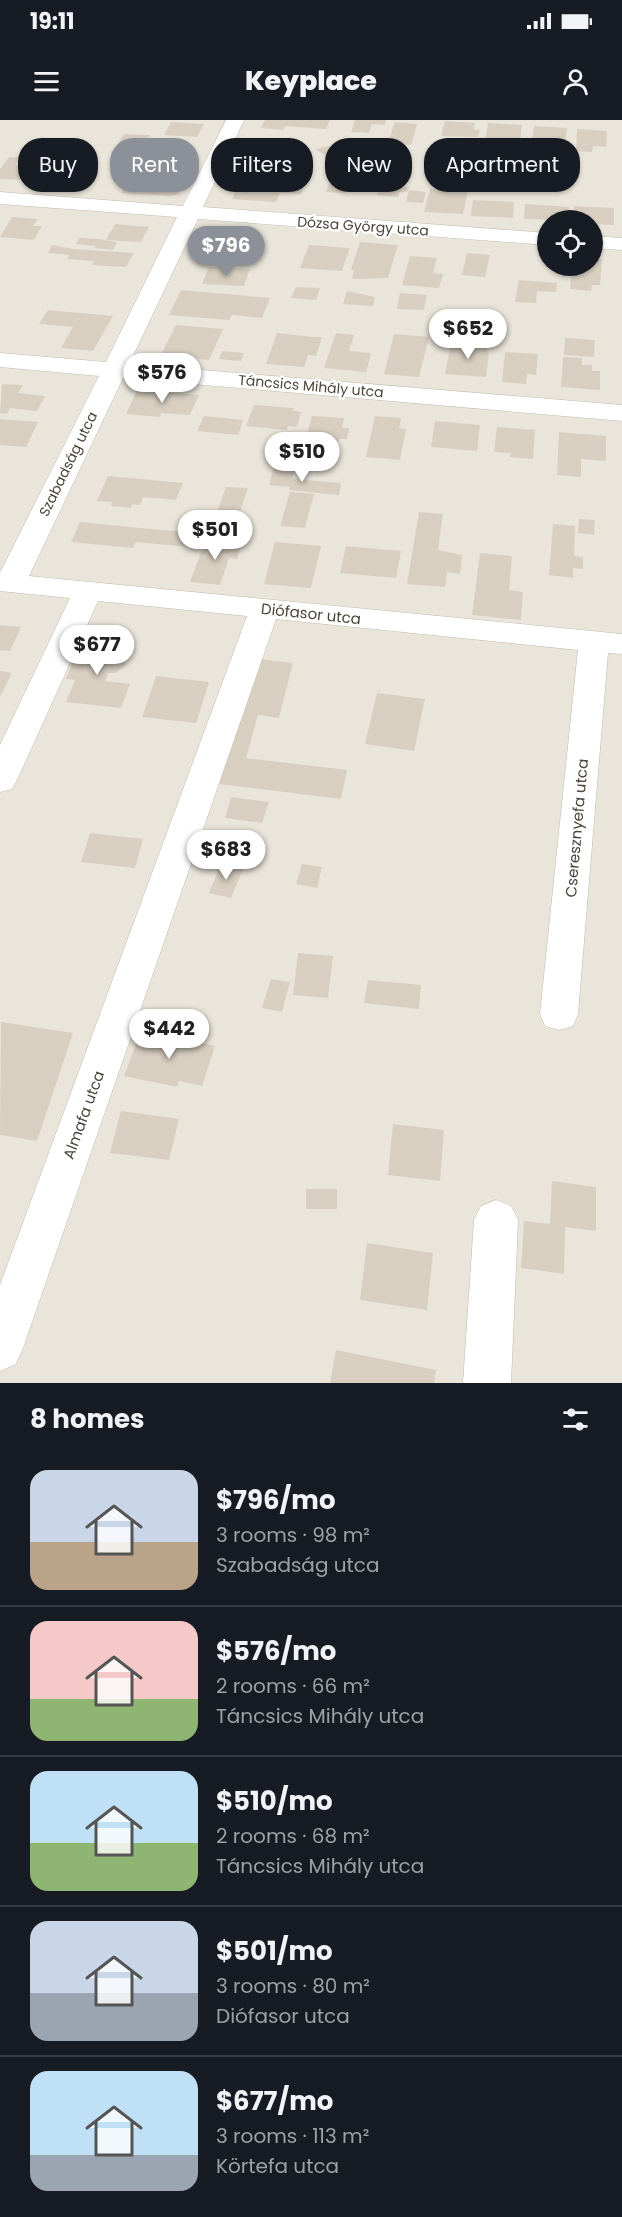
<!DOCTYPE html>
<meta charset="utf-8">
<style>
:root{--surface:#171b24;--page:#242831;--text:#f1f3f6;--muted:#9ea1a6;--line:#363941;--accent:#8c9099}
body{margin:0;font-family:Poppins,sans-serif;background:var(--page);color:var(--text);height:100vh;display:flex;flex-direction:column;font-size:22px;white-space:nowrap}
*{box-sizing:border-box;margin:0}
p{font-size:20px;color:var(--muted)}
.icon{flex:none;width:33px;height:33px;fill:none;stroke:currentColor;stroke-width:2;stroke-linecap:round;stroke-linejoin:round}
.map{position:relative;height:1263px;overflow:hidden}
.sheet{display:flex;flex-direction:column;background:var(--surface);flex:1}
.sheet>*{flex:none}
.top-card{position:absolute;left:18px;top:18px;width:586px;height:54px;display:flex;gap:12px}
.tools{position:absolute;left:537px;top:90px;display:grid;gap:12px}
.tools a{display:grid;place-items:center;width:66px;height:66px;border-radius:50%;background:var(--surface);box-shadow:0 2px 4px #0004;font-size:30px}
.price{position:absolute;translate:-50% -51px;padding:0 14px;border-radius:21px;background:#fff;color:#222;font-size:20px;line-height:39px;filter:drop-shadow(0 2px 3px #0008)}
.price::after{content:'';position:absolute;left:50%;top:36px;width:18px;height:14px;margin-left:-9px;background:inherit;clip-path:polygon(0 0,100% 0,50% 100%)}
.price.active{background:var(--accent);color:#fff}
ul{padding:0;list-style:none}
li{display:flex;align-items:center;gap:18px;height:150px;padding:0 30px}
li+li{border-top:2px solid var(--line)}
li span{display:grid;place-items:center;flex:none;width:168px;height:120px;border-radius:18px;color:#555}
li>.icon{margin-inline-start:auto}
span .icon{width:72px;height:72px;fill:#fffc;stroke-width:1}
li b{font-size:26px}
h2{display:flex;justify-content:space-between;align-items:center;height:72px;padding:0 30px;font-size:26px}
.chip{padding:0 21px;border-radius:24px;background:var(--surface);box-shadow:0 2px 4px #0004;font-size:21px;line-height:54px}
.chip.active{background:var(--accent);color:#fff}
.status{display:flex;justify-content:space-between;align-items:center;height:42px;padding:0 30px;background:var(--surface);direction:ltr}
.status svg{height:16px;fill:currentColor}
header{display:flex;justify-content:space-between;align-items:center;height:78px;padding:0 30px;background:var(--surface);font-size:27px;font-weight:800}
.map>svg:first-child{display:block}
.residential{fill:#eae5da;fill-rule:evenodd}
.building{fill:#d8cfc1}
.lines{fill:none;stroke-linecap:round;stroke-linejoin:round}
.minor-casing{stroke:#c2bbae;stroke-width:1}
.minor{fill:#fff;fill-rule:evenodd}
.labels{text-anchor:middle;stroke-width:4.5;stroke-linejoin:round;paint-order:stroke}
.far-street-label{font-size:14px;fill:#4b4439;stroke:#fff}
.street-label{font-size:15px;fill:#4b4439;stroke:#fff}
</style>
<div class="status"><b>19:11</b><svg viewBox="0 0 49 12"><path d="M0 12V9h3v3zM5 12V6h3v6zM10 12V3h3v9zM15 12V0h3v12zM26 1h20v11H26zM47 4h2v5h-2z"/></svg></div>
<header><svg class="icon" aria-label="menu" viewBox="0 0 24 24"><path d="M4 6h16M4 12h16M4 18h16"/></svg>Keyplace<svg class="icon" aria-label="person" viewBox="0 0 24 24"><circle cx="12" cy="8" r="4"/><path d="M4 21q1-7 8-7t8 7"/></svg></header>
<div class="map">
<svg width="622" height="1263" viewBox="0 0 622 1263">
<rect width="100%" height="100%" fill="#f6f3ec"/>
<path class="residential" d="M0,0H622V1263H0ZM548,100H592V146H548Z"/>
<path class="building" d="M265,0H330L326,9L285,6L283,10L261,8Z
M355,0H386L385,5L372,4L369,13L351,12Z
M445,1L475,3L473,9L480,10L478,17L441,16Z
M171,2L204,4L197,17L164,15Z
M395,2L417,4L411,25L388,23Z
M488,3L522,5L520,22H485Z
M534,6L567,8L565,22L532,20Z
M577,9L607,11L606,27L593,26L592,32L576,31Z
M124,14L150,15L143,27L117,26Z
M148,26L185,29L179,40L141,38Z
M329,26L339,33L326,36L315,29Z
M251,33L305,36L301,46L280,45L279,47L247,43Z
M9,37H20L15,45L35,46L25,60L0,59V49Z
M336,42L354,43L345,73L326,72Z
M48,47L82,50L72,65L38,63Z
M382,61L402,62L401,67H409L407,72H399L398,77L377,75Z
M126,64L175,67L181,68L178,74L170,76L121,73Z
M238,64L268,66L269,64L304,65L301,74L280,73L276,82L232,79Z
M451,65L469,66L463,94L424,92L430,69L449,72Z
M409,70L426,72L423,83L406,82Z
M473,80L514,82L513,98L471,96Z
M525,84L569,87V95H560L559,100L524,99Z
M574,86L614,88V105L592,104V100H573Z
M12,97L38,99L33,106H42L34,120L0,117Z
M115,104L149,107L141,122L106,120Z
M216,114L260,118L251,138L221,135L219,140L196,138L202,126L210,127Z
M79,118L99,119L117,122L113,130L94,128L96,126L76,124Z
M360,122L398,125L388,158L352,159L354,150H351Z
M52,125L73,129L134,133L126,147L92,145L94,141L67,139L69,135L48,133Z
M309,125L350,128L342,151L300,148Z
M467,133L490,135L485,157L462,155Z
M410,136L437,138L433,153L443,154L439,168L402,165Z
M592,139H602L600,165H592L591,171L570,169L572,146H592Z
M209,147L250,149L244,166L202,164Z
M519,160L557,163L556,172L537,171L536,183L515,182Z
M296,167L320,168L316,180L291,178Z
M181,170L270,178L262,198L232,195L229,200L169,195Z
M347,171L375,177L373,186L343,184Z
M400,173L427,175L424,190L397,189Z
M48,190L113,196L93,231L61,228L73,207L39,204Z
M176,205L223,209L209,240L161,235Z
M277,213L314,217H322L316,236L308,235L304,247L266,244Z
M336,213L354,215L349,231L371,233L366,252L324,248Z
M394,214L429,217L419,257L384,254Z
M565,218L595,220L594,237L564,235Z
M451,223L487,225V233H489L486,257L445,254Z
M222,231L244,233L241,241L219,239Z
M505,232L538,234L536,255L527,254L526,264L502,262Z
M563,237L582,238V245H592V251H600V270L561,267Z
M2,264L23,265L18,273L45,276L37,291L10,288L7,294L0,293Z
M137,270L199,275L190,295L161,293L160,297L126,294Z
M254,285L294,288L293,291L301,292L297,307L288,306L287,310L246,306Z
M204,296L243,300L238,315L197,311Z
M312,296L344,298L342,308H349L347,319H339L336,327L304,325Z
M375,296L401,298L399,308L406,309L400,340L366,337Z
M0,299L38,302L26,327L0,325Z
M435,301L480,305L477,331L431,327Z
M497,307L535,310L533,339L510,337L511,333L494,332Z
M559,312L606,316V341L581,339V357L557,355Z
M274,347L295,349L292,359L341,363L339,375L289,370L290,367L269,365Z
M108,356L183,363L176,380L143,377L140,385L132,384L131,388L111,386L112,382L97,381Z
M226,367L248,368L236,403L214,401Z
M290,372L314,374L305,408L280,406Z
M419,392L443,394L438,430L462,435L460,454L447,452L445,467L407,464Z
M579,399L595,400L594,415L578,413Z
M80,402L141,408L205,414L200,428L136,422L133,428L71,422Z
M553,404L575,406L574,436L583,437V449L573,448V458L549,455Z
M206,419L242,423L237,439L229,438L220,465L190,462Z
M275,422L321,426L311,468L264,464Z
M346,426L401,431L396,458L340,453Z
M480,433L512,436L509,470L523,472L521,500L472,495Z
M0,505L21,507L10,531L0,530Z
M81,522L119,526L116,534L126,541L125,546L115,553H108L105,561L130,564L121,588L66,582L75,560L66,559Z
M249,538L293,543L279,598L258,595L246,638L347,650L341,679L211,663Z
M0,551L12,553L0,577Z
M156,556L209,562L196,603L142,597Z
M377,573L425,579L414,631L365,624Z
M231,677L269,682L262,703L225,698Z
M90,713L143,719L135,748L81,742Z
M221,744L243,749L231,778L209,773Z
M302,744L322,747L317,768L296,764Z
M298,833L333,836L328,878L293,875Z
M271,859L290,862L282,892L262,888Z
M368,860L421,865L419,889L364,883Z
M1,902L73,913L37,1021L0,1015Z
M142,909L215,926L202,966L179,961L177,967L124,956Z
M121,991L179,999L169,1040L110,1033Z
M393,1004L444,1010L440,1061L388,1055Z
M552,1061L596,1067V1111L565,1107L564,1154L521,1148L524,1101L550,1104Z
M306,1069H337V1089H306Z
M367,1123L433,1133L427,1190L360,1180Z
M336,1230L436,1250L434,1263H330Z"/>
<g class="lines">
<g class="minor-casing">
<path id="minor" d="M226,0H244L203,87L548,113V125L198,99L129,244L622,285V301L123,258L29,456L622,514V534L608,533L578,894L573,906L559,910L545,906L540,894L578,530L276,499L23,1228L16,1244L0,1251V1165L247,496L98,481L17,660L12,669L0,672V625L70,478L0,471V453L99,256L0,247V233L106,242L177,97L0,84V72L183,86Z
M592,116L622,118V130L592,128Z
M496,1080L511,1086L518,1100L511,1263H463L474,1100L481,1086Z"/>
</g>
<use href="#minor" class="minor"/>
</g>
<g class="labels">
<g class="far-street-label">
<text transform="translate(363 106) rotate(4)" y="5">Dózsa György utca</text>
<text transform="translate(311 266) rotate(5)" y="5">Táncsics Mihály utca</text>
<text transform="translate(68 344) rotate(-64)" y="5">Szabadság utca</text>
</g>
<g class="street-label">
<text transform="translate(311 494) rotate(6)" y="5">Diófasor utca</text>
<text transform="translate(577 708) rotate(-85)" y="5">Cseresznyefa utca</text>
<text transform="translate(84 995) rotate(-70)" y="5">Almafa utca</text>
</g>
</g>
</svg>
<div class="tools">
<a><svg class="icon" aria-label="locate" viewBox="0 0 24 24"><circle cx="12" cy="12" r="6"/><path d="M12 2v4M12 18v4M2 12h4M18 12h4"/></svg></a>
</div>
<b class="price active" style="left:226px;top:157px">$796</b>
<b class="price" style="left:468px;top:240px">$652</b>
<b class="price" style="left:162px;top:284px">$576</b>
<b class="price" style="left:302px;top:363px">$510</b>
<b class="price" style="left:215px;top:441px">$501</b>
<b class="price" style="left:97px;top:556px">$677</b>
<b class="price" style="left:226px;top:761px">$683</b>
<b class="price" style="left:169px;top:940px">$442</b>
<div class="top-card">
<a class="chip">Buy</a>
<a class="chip active">Rent</a>
<a class="chip">Filters</a>
<a class="chip">New</a>
<a class="chip">Apartment</a>
</div>
</div>
<section class="sheet">
<h2>8 homes<svg class="icon" aria-label="filters" viewBox="0 0 24 24"><path d="M4 7h16M4 17h16"/><circle cx="9" cy="7" r="2"/><circle cx="15" cy="17" r="2"/></svg></h2>
<ul>
<li><span style="background:linear-gradient(#c9d6e8 60%,#b9a48a 0)"><svg class="icon" aria-label="home" viewBox="0 0 24 24"><path d="M3 11l9-7 9 7M6 9v11h12V9"/></svg></span><div><b>$796/mo</b><p>3 rooms · 98 m²</p><p>Szabadság utca</p></div></li>
<li><span style="background:linear-gradient(#f6c9c9 65%,#8fb573 0)"><svg class="icon" aria-label="home" viewBox="0 0 24 24"><path d="M3 11l9-7 9 7M6 9v11h12V9"/></svg></span><div><b>$576/mo</b><p>2 rooms · 66 m²</p><p>Táncsics Mihály utca</p></div></li>
<li><span style="background:linear-gradient(#bfe0f5 60%,#8fb573 0)"><svg class="icon" aria-label="home" viewBox="0 0 24 24"><path d="M3 11l9-7 9 7M6 9v11h12V9"/></svg></span><div><b>$510/mo</b><p>2 rooms · 68 m²</p><p>Táncsics Mihály utca</p></div></li>
<li><span style="background:linear-gradient(#c9d6e8 60%,#9aa5b1 0)"><svg class="icon" aria-label="home" viewBox="0 0 24 24"><path d="M3 11l9-7 9 7M6 9v11h12V9"/></svg></span><div><b>$501/mo</b><p>3 rooms · 80 m²</p><p>Diófasor utca</p></div></li>
<li><span style="background:linear-gradient(#bfe0f5 70%,#9aa5b1 0)"><svg class="icon" aria-label="home" viewBox="0 0 24 24"><path d="M3 11l9-7 9 7M6 9v11h12V9"/></svg></span><div><b>$677/mo</b><p>3 rooms · 113 m²</p><p>Körtefa utca</p></div></li>
</ul>
</section>
